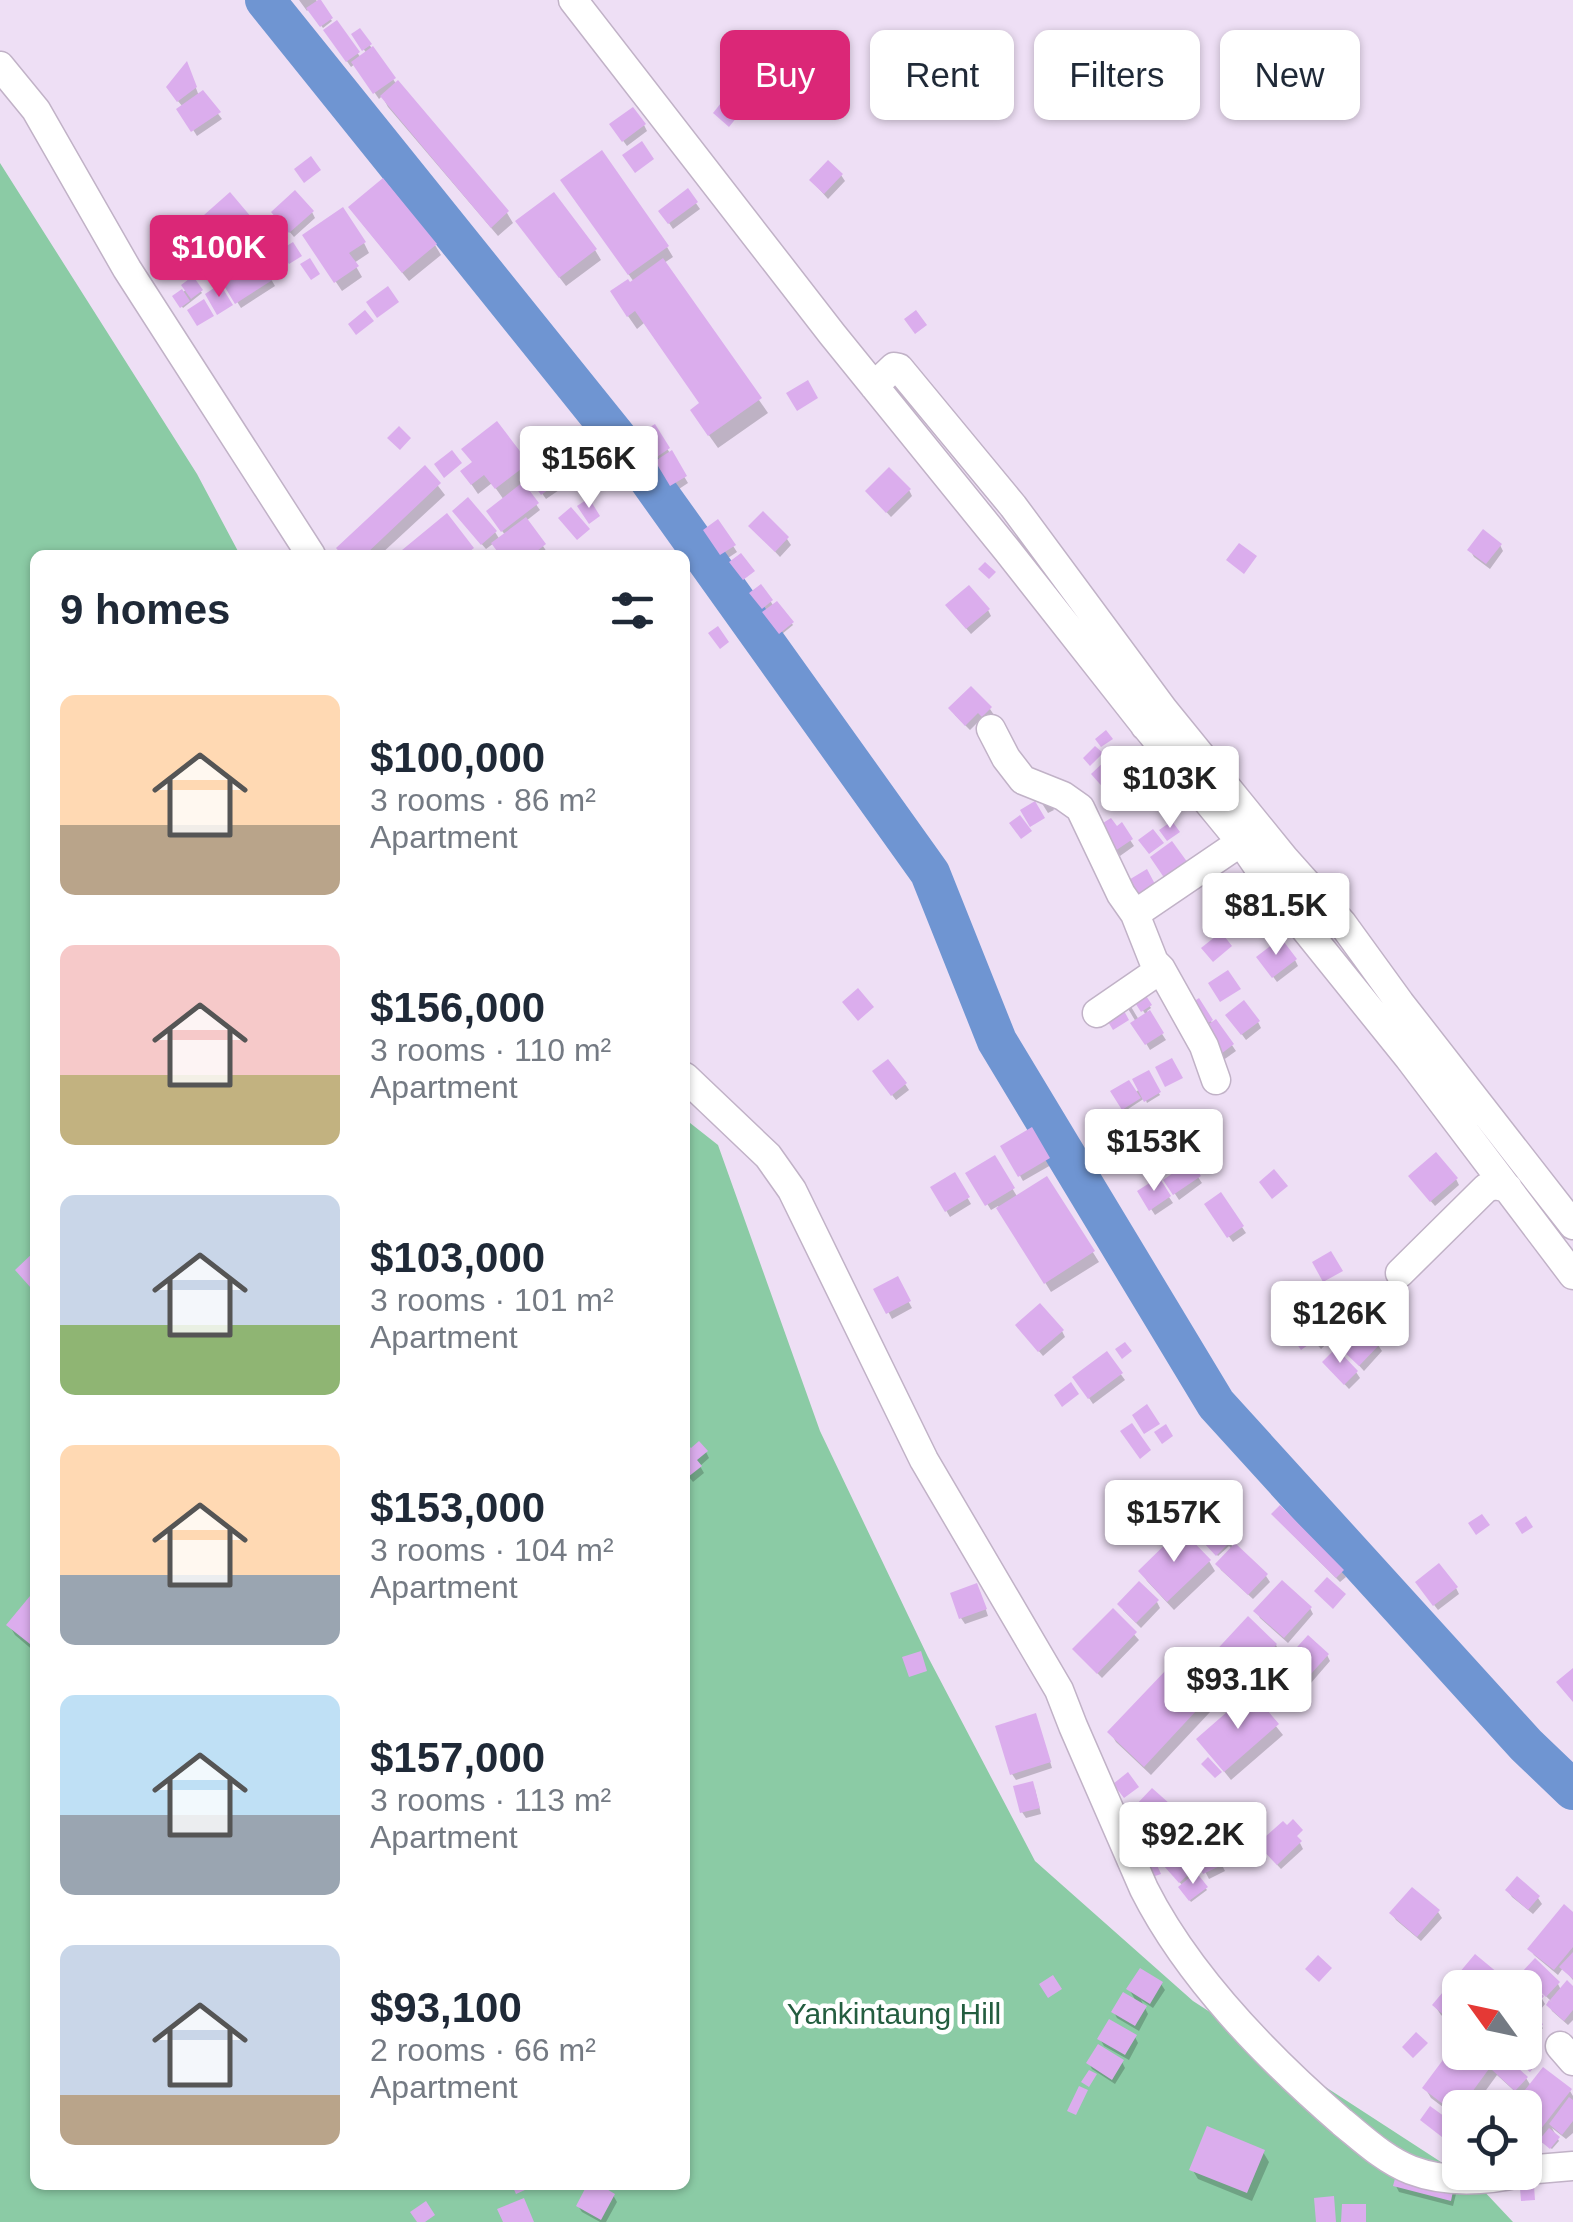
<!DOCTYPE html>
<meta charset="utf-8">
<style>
:root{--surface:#fff;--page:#f2f2f3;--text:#1f2937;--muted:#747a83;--accent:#db2777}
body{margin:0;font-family:Helvetica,sans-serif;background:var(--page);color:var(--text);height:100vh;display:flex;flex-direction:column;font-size:38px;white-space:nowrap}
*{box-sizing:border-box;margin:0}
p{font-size:32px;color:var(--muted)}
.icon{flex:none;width:55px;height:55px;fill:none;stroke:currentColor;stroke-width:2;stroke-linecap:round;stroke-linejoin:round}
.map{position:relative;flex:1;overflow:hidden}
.panel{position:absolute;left:30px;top:550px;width:660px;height:1640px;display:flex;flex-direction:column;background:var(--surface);border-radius:15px;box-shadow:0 2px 8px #0004}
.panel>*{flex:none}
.guide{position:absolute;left:720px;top:30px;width:702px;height:90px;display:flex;gap:20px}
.needle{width:65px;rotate:303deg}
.fabs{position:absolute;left:1442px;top:1970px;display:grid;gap:20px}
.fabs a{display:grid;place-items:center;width:100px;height:100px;border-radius:15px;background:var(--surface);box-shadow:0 2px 8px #0004;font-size:50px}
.price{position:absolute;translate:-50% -85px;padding:0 22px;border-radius:10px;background:#fff;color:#222;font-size:32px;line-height:65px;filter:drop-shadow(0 2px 5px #0008)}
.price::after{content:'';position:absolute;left:50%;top:60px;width:30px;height:22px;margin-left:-15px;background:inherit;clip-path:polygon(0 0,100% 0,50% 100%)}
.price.active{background:var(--accent);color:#fff}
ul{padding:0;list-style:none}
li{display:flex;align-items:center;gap:30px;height:250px;padding:0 30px}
li span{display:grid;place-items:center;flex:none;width:280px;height:200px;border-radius:15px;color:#555}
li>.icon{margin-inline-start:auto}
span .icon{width:120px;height:120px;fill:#fffc;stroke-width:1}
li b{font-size:42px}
h2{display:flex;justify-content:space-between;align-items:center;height:120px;padding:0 30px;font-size:42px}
.chip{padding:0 35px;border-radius:15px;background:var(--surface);box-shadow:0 2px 8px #0004;font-size:35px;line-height:90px}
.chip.active{background:var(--accent);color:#fff}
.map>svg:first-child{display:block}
.green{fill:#8bcba5}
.shadow{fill:#0003}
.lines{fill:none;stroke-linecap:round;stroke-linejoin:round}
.river{stroke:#6f95d2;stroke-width:40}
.building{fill:#dbaded}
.minor-casing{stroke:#c1b2c7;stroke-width:31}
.minor{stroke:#fff;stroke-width:28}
.labels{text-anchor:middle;stroke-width:9;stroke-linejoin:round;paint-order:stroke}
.park-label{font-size:30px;fill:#235d3f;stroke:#fff}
</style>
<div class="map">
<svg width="1573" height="2222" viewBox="0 0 1573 2222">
<rect width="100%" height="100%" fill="#eedff5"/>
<path class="green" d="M0,163L197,474L240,555H35V2185H685V1119L718,1145L820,1431L928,1657L1035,1861L1193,2001L1481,2188L1513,2222H0Z"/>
<path class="shadow" d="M299,0H316L332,21L323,28L309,9L307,11Z
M337,24L361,58L367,54L354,35L360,31L397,85L398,84L507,213L513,223L498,236L388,107L382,96L379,99L355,64L351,67L330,37Z
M189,70L199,96L202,93L222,119L197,136L180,109L183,107L172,94Z
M644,125L647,131L627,146L616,131Z
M841,175L845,181L828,199L812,181Z
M569,190L667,247L673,257L664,263L768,413L718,448L701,424L702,405L644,323L637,329L621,306L629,285L634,282Z
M688,192L700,209L673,229L661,211Z
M230,196L259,232L236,251L210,221Z
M312,212L315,218L294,237L278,218Z
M357,217L435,245L441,255L409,281Z
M524,231L595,250L601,260L566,286Z
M364,243L369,253L354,263L362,277L342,291L311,245Z
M261,262L275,286L241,308L226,284Z
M193,280L202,293L183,308L175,297L186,290Z
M654,427L688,483L676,491L642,435Z
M576,438L590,462L573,473L558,449Z
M552,460L568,484L546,499L530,476L521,483L540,510L526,521L547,552L543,555H502L494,543L486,549L459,518L495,532L500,540L506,536L492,518L504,500L492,483L478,494L463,472L527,464L533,474Z
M425,469L445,495L380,555H343Z
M909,490L912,496L891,517L868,492Z
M718,523L737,552L725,560L706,531Z
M751,526L787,539L791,545L780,557Z
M1500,545L1503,551L1490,569L1474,557L1470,550Z
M752,594L771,602L774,607L777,604L793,625L782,634Z
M988,610L991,616L971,634L952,612Z
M990,709L994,715L987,721L983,717L970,730L955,715Z
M1111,759L1129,780L1112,796L1098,781Z
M1049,801L1054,810L1048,813L1043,805Z
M1121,826L1134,846L1120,856L1102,827L1116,830Z
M1295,960L1298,966L1277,982L1263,963Z
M1142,995L1151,1008L1147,1011L1166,1040L1150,1050L1134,1023L1136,1022L1127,1007L1130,1005L1139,1020L1146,1015L1135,999Z
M1198,1002L1213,1024L1216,1022L1236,1051L1222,1061Z
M1232,1021L1258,1022L1261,1028L1246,1040Z
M1148,1073L1160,1095L1147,1103L1145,1098L1125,1111L1114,1092L1134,1093L1140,1089Z
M879,1078L905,1084L909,1090L896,1100Z
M1159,1122L1177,1151L1184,1146L1192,1157L1187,1161L1202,1183L1179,1200L1166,1180L1184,1168L1172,1149L1153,1162L1162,1175L1157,1179L1173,1203L1155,1215L1140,1192L1152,1184L1142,1169L1135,1174L1118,1148Z
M1031,1131L1051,1165L1023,1181L1004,1147Z
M994,1158L1018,1198L1047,1179L1099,1262L1051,1292L998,1206L991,1210L969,1174Z
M954,1175L971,1204L950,1217L933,1188Z
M1456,1179L1459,1185L1435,1206L1415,1183Z
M1221,1196L1246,1233L1233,1242L1210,1211Z
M897,1280L912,1308L892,1319L877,1290Z
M1334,1285L1359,1314L1341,1331L1320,1308Z
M1295,1320L1332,1329L1336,1335L1321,1349Z
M1022,1331H1062L1065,1337L1043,1356Z
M1378,1345L1382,1351L1364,1371L1345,1350Z
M1106,1354L1125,1380L1093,1404L1079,1383Z
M1325,1363L1356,1372L1360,1378L1349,1389Z
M685,1446L690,1452H706L709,1458L700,1466L704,1473L693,1482L685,1472Z
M1278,1520L1342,1571L1346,1577L1340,1582Z
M1206,1542H1230L1233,1548L1266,1576L1270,1582L1253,1599L1221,1570L1218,1564L1232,1549L1229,1546L1218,1556Z
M1209,1561L1215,1571L1174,1610L1147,1581L1141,1571Z
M1421,1588H1456L1459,1594L1438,1610Z
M980,1592L988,1616L965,1624L961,1618Z
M35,1594V1652L15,1635L9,1625Z
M1157,1602L1160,1608L1141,1628L1123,1610Z
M1310,1608L1313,1614L1288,1643L1260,1618L1257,1612Z
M1113,1611L1139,1640L1102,1678L1075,1650Z
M1276,1645L1281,1655L1273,1664L1287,1684L1280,1692L1270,1683L1255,1700L1283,1735L1231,1780L1199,1740L1250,1696L1219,1667L1213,1657Z
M1186,1652L1220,1685L1226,1695L1151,1775L1116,1742L1110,1732Z
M1327,1655L1330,1661L1304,1691L1282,1668Z
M1038,1722L1052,1768L1016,1780L1012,1774Z
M1035,1789L1041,1814L1026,1818L1022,1812Z
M1168,1805L1171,1811L1156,1828L1138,1808Z
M1241,1826L1245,1832L1235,1841L1242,1851L1234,1859L1211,1834Z
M1300,1843L1303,1849L1281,1869L1264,1851Z
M1175,1844L1196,1868L1199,1874L1196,1876L1207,1890L1191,1902L1181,1887L1183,1886L1163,1864Z
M1212,1846L1225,1871L1209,1879L1196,1854Z
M1508,1891L1538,1898L1542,1904L1533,1914L1512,1897Z
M1438,1912L1442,1918L1421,1941L1396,1920L1392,1914Z
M1573,1915V1980L1563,1968L1558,1975L1534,1955L1530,1949Z
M1475,1958L1502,1980L1506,1988H1460V2031L1441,2015L1435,2006Z
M1518,1978L1541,1997L1545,2004L1533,2019L1543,2028L1537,2035L1525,2028V1988Z
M1528,1979L1558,1984L1561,1990L1573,1989V2020L1568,2025L1552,2011L1549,2005L1552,2002Z
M1161,1984L1165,1990L1153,2008L1141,2000L1148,2014L1139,2031L1117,2018L1114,2012L1137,2003L1129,1989Z
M1135,2037L1138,2043L1129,2060L1104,2046L1100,2039Z
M1460,2041V2052L1493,2064L1495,2068L1526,2078L1531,2086L1570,2091L1573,2096V2133L1566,2139L1552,2128L1559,2141L1552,2149L1543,2142L1539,2147L1525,2136V2108L1522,2098L1497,2075L1473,2108H1460V2120L1431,2098L1425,2088Z
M1486,2052H1502L1496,2061Z
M1122,2062L1125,2068L1115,2084L1092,2069L1089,2063Z
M1263,2152L1269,2162L1252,2201L1198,2179L1192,2169Z
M590,2185H595L613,2195L617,2202L606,2222H600L582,2212L578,2206Z
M1396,2186L1453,2188L1456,2194L1453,2206L1399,2192Z"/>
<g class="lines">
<path class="river" d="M265,0L635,460L930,873L997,1041L1216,1404L1526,1745L1573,1790"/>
</g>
<path class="building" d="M318,0H321L333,18L320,27L306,8Z
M337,20L360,52L346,62L323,30Z
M360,28L372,44L362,51L351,34Z
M373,46L396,78L373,94L351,62Z
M187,61L197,87L177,102L166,87Z
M398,80L509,211L491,228L380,96Z
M203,90L221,112L191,132L176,109Z
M729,93L745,107L729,127L713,113Z
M633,107L646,124L622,142L609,124Z
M642,141L654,159L635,173L622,155Z
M602,150L669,246L628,275L560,180Z
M311,156L321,170L304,183L294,169Z
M828,160L843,174L824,194L809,180Z
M383,178L437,244L402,273L348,207Z
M688,188L698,202L668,224L658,211Z
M295,190L314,211L289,233L271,212Z
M230,192L257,224L231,247L204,215Z
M554,192L597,249L559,278L515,221Z
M343,207L366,242L349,253L359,266L334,283L302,235Z
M280,225L288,238L269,250L261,237Z
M293,242L302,256L289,264L280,250Z
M278,252L287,268L276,275L266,259Z
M310,258L320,274L311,280L300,264Z
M663,258L762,398L708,436L690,410L699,403L635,311L627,317L610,291L628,279L630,282Z
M262,259L274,279L235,304L223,284Z
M193,276L203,290L191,299L181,285Z
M220,284L233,305L217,315L205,294Z
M388,286L399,302L377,318L366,302Z
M182,289L190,301L180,308L172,296Z
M204,299L214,316L197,326L187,310Z
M365,310L374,321L356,335L348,324Z
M916,310L927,325L915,334L904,319Z
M808,380L818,398L797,411L786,393Z
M497,421L529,463L495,489L484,475L471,485L460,471L472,462L461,449Z
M655,424L670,448L654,459L638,434Z
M399,426L411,438L400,450L387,438Z
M546,433L554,445L533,459L525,447Z
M576,434L589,455L567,468L555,448Z
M452,450L462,463L444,478L434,464Z
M672,450L687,476L670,486L655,461Z
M552,457L566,477L541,495L527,475Z
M425,465L441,483L365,555H342L336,548Z
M889,467L911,489L886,513L865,491Z
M523,482L539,503L501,532L486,511Z
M468,497L497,531L481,545L452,511Z
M589,498L600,516L589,524L577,506Z
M571,507L590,529L577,540L558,518Z
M763,511L789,537L775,552L748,526Z
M447,513L474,548L465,555H396Z
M526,517L546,544L532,555H500L491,543Z
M718,519L736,545L720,555L703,530Z
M1483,529L1502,544L1486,564L1467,550Z
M1239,543L1257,556L1244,574L1226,560Z
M741,553L755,571L743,580L729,562Z
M985,562L996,572L989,579L978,569Z
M761,584L773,600L762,609L749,593Z
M969,585L990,609L966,629L945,605Z
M777,601L794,622L779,634L762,612Z
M718,626L729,642L720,649L708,633Z
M971,686L992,707L982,717L978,713L965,726L948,708Z
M1106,730L1113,739L1101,747L1095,739Z
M1095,746L1103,753L1090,766L1083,758Z
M1111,755L1127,772L1107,792L1091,774Z
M1035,801L1045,818L1030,827L1020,810Z
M1020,815L1032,831L1021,839L1009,823Z
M1111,818L1117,826L1122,822L1133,839L1115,851L1098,826Z
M1172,821L1180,832L1167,841L1159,830Z
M1153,829L1164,843L1149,854L1138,840Z
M1172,841L1188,863L1165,879L1150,857Z
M1147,869L1156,886L1136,897L1127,881Z
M1221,932L1232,946L1213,962L1201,948Z
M1281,938L1297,959L1272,978L1256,957Z
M1228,970L1241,989L1220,1002L1208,983Z
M858,988L874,1007L858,1021L842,1002Z
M1143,991L1152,1005L1141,1012L1132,998Z
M1199,998L1213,1020L1198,1029L1184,1008Z
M1244,1000L1260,1021L1241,1035L1225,1015Z
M1123,1009L1129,1020L1113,1030L1107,1020Z
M1150,1010L1164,1033L1145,1045L1130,1023Z
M1216,1019L1234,1044L1217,1057L1199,1031Z
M1172,1058L1183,1078L1165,1087L1155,1067Z
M888,1059L907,1083L891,1096L872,1071Z
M1149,1070L1161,1092L1144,1102L1132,1079Z
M1129,1080L1141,1098L1122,1110L1110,1091Z
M1160,1118L1174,1140L1130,1170L1115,1147Z
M1032,1127L1050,1158L1018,1177L1000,1146Z
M1200,1135L1207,1144L1196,1151L1190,1142Z
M1185,1142L1193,1154L1179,1164L1171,1152Z
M1436,1152L1458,1178L1430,1202L1408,1176Z
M995,1155L1015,1188L985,1206L965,1173Z
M1154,1159L1163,1172L1148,1182L1139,1169Z
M1190,1161L1201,1176L1173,1195L1163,1180Z
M1274,1169L1288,1186L1272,1199L1259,1182Z
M955,1172L970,1197L945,1212L930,1187Z
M1047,1176L1095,1251L1044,1284L996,1208Z
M1159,1177L1171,1196L1149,1211L1137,1191Z
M1221,1192L1244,1226L1227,1238L1204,1204Z
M35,1251V1285L31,1288L15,1270Z
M1331,1251L1343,1271L1323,1282L1312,1262Z
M898,1276L911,1301L886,1314L873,1289Z
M1334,1282L1357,1306L1336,1326L1313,1301Z
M1310,1302L1334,1327L1317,1345L1292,1319Z
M1040,1303L1064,1330L1038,1352L1015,1325Z
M1293,1323L1308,1345L1301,1350L1286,1328Z
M1363,1328L1380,1344L1359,1366L1342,1350Z
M1125,1342L1132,1351L1122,1359L1115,1349Z
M1336,1348L1358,1371L1344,1385L1322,1362Z
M1107,1351L1123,1373L1088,1399L1072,1377Z
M1071,1382L1079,1394L1062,1407L1054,1395Z
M1147,1404L1160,1424L1144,1434L1132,1415Z
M1132,1423L1151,1450L1140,1459L1120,1431Z
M1166,1424L1173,1436L1162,1444L1154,1432Z
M699,1441L708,1451L697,1460L702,1466L688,1477L685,1474V1442L691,1448Z
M1280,1505L1344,1570L1336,1578L1271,1514Z
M1482,1514L1490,1525L1476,1535L1468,1523Z
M1526,1516L1533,1527L1522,1534L1515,1523Z
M1218,1526L1232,1540L1216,1556L1203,1542Z
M1181,1529L1211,1560L1167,1602L1138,1571Z
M1235,1543L1268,1574L1248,1595L1215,1564Z
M1439,1563L1458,1587L1433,1606L1415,1582Z
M1327,1577L1346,1594L1333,1609L1314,1591Z
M1282,1580L1312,1607L1284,1638L1253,1611Z
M1139,1581L1159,1600L1136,1623L1117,1604Z
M977,1583L987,1609L959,1619L950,1593Z
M35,1590V1638L30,1644L6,1625Z
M1113,1608L1137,1632L1097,1674L1072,1649Z
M1248,1616L1277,1644L1267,1655L1275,1662L1248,1692L1210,1657Z
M1308,1635L1329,1654L1300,1686L1279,1667Z
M1186,1649L1222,1683L1144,1767L1107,1732Z
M921,1651L927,1671L909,1677L902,1657Z
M1573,1668V1702L1556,1682Z
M1276,1670L1287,1681L1278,1691L1266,1681Z
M1251,1691L1279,1724L1224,1772L1196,1739Z
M1036,1713L1051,1762L1010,1775L995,1726Z
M1208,1757L1222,1772L1215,1778L1201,1764Z
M1128,1772L1139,1787L1124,1798L1113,1784Z
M1033,1781L1040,1808L1020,1813L1013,1786Z
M1152,1788L1170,1804L1152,1823L1134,1807Z
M1227,1807L1243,1825L1233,1835L1241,1844L1229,1855L1204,1828Z
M1196,1815L1203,1824L1180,1839L1174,1830Z
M1293,1819L1303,1830L1297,1836L1302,1841L1277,1865L1257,1844L1283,1821L1287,1825Z
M1175,1841L1198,1866L1179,1883L1156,1857Z
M1213,1842L1224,1864L1203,1874L1192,1853Z
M1151,1852L1161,1874L1149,1878L1140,1857Z
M1196,1872L1208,1887L1189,1901L1178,1887Z
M1517,1876L1540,1896L1528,1910L1505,1890Z
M1412,1887L1440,1910L1417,1937L1389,1913Z
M1564,1904L1573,1912V1947L1554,1970L1527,1949Z
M1573,1952V1979L1559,1967Z
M1475,1954L1504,1978L1496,1988H1460V2029L1432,2005Z
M1318,1955L1332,1968L1319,1982L1305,1969Z
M1535,1958L1560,1982L1546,1997L1521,1973Z
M1140,1968L1163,1982L1150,2004L1126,1989Z
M1517,1974L1544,1996L1525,2019V1988H1506Z
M1053,1975L1062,1989L1048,1998L1039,1984Z
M1567,1980L1573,1986V2010L1564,2021L1546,2005L1549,2000L1552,2002L1550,2000Z
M1123,1992L1147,2006L1135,2026L1111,2012Z
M1531,2015L1543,2024L1536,2035L1525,2028V2023Z
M1109,2019L1137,2035L1125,2055L1097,2039Z
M1416,2032L1428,2043L1413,2058L1402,2047Z
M1460,2037V2052H1482L1494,2062L1456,2114L1422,2088Z
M1098,2044L1124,2060L1112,2080L1086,2063Z
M1531,2052L1540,2059L1530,2072L1521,2065Z
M1504,2055L1528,2077L1515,2091L1491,2069Z
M1543,2067L1572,2089L1533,2139L1525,2133V2108H1511Z
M1089,2070L1097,2074L1089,2087L1081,2082Z
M1079,2086L1088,2090L1076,2115L1067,2111Z
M1569,2097L1573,2100V2121L1562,2135L1549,2124Z
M1430,2106L1452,2122L1442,2137L1420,2120Z
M1207,2126L1265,2150L1247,2193L1189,2170Z
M1549,2128L1560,2137L1550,2149L1539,2140Z
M1397,2171L1454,2186L1451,2201L1393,2186Z
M512,2185H536L516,2194Z
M587,2185H600L615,2194L601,2220L576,2206Z
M1534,2186L1535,2200L1521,2201L1520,2188Z
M1334,2196L1336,2222H1316L1314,2198Z
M524,2198L534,2222H503L497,2209Z
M426,2201L435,2215L425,2222H417L410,2212Z
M1342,2204H1366V2222H1341Z"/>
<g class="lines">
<g class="minor-casing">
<path id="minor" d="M573,0L832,334L1007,550L1144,724L1241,842L1276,893L1409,1058L1573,1275
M0,66L36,110L127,269L311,555
M874,386L894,367L899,368L1013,506L1163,709
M1145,726L1163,709L1284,858L1342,923L1400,1003L1573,1225
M991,729L1006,758L1023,780L1063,796L1080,808L1121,894L1135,914L1241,842
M1135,914L1154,962L1161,969L1204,1046L1216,1080
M1097,1013L1161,969
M685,1077L768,1156L792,1190L924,1460L1059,1690L1073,1726L1144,1889C1189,1978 1267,2057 1342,2122C1363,2139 1385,2160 1411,2170C1448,2184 1487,2181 1524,2172
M1400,1273L1486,1188L1495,1185L1508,1188
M1560,2046L1573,2061
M1525,2172L1537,2169L1573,2166"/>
</g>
<use href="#minor" class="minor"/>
</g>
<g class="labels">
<g class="park-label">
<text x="894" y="2024">Yankintaung Hill</text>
</g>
</g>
</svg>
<div class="fabs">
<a><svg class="needle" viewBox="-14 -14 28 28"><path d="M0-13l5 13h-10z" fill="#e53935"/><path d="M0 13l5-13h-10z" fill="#747a83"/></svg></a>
<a><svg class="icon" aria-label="locate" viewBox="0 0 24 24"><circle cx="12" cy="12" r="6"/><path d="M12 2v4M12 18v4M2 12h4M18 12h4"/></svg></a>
</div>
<b class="price active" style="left:219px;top:300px">$100K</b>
<b class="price" style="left:589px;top:511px">$156K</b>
<b class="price" style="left:1170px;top:831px">$103K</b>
<b class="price" style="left:1276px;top:958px">$81.5K</b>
<b class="price" style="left:1154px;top:1194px">$153K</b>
<b class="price" style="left:1340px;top:1366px">$126K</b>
<b class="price" style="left:1174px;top:1565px">$157K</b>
<b class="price" style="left:1238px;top:1732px">$93.1K</b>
<b class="price" style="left:1193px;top:1887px">$92.2K</b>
<div class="guide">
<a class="chip active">Buy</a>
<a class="chip">Rent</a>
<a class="chip">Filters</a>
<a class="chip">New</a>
</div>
<section class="panel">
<h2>9 homes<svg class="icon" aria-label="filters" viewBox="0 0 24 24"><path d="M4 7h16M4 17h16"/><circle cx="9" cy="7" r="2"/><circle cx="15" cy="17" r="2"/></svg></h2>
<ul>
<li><span style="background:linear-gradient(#ffd9b3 65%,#b9a48a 0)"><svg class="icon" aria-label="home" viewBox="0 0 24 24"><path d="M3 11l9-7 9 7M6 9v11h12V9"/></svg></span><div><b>$100,000</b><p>3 rooms · 86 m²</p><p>Apartment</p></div></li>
<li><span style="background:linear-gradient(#f6c9c9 65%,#c2b280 0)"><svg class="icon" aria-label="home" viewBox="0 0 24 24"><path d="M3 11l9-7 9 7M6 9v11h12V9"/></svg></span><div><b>$156,000</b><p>3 rooms · 110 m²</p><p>Apartment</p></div></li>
<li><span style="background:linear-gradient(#c9d6e8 65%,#8fb573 0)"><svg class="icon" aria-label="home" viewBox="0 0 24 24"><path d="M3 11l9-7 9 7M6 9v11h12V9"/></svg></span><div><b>$103,000</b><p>3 rooms · 101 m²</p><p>Apartment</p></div></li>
<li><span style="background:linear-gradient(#ffd9b3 65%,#9aa5b1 0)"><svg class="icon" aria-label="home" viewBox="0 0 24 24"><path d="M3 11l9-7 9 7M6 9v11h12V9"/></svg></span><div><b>$153,000</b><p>3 rooms · 104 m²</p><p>Apartment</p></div></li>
<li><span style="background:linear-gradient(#bfe0f5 60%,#9aa5b1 0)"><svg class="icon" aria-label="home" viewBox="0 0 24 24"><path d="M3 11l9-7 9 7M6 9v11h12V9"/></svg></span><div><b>$157,000</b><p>3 rooms · 113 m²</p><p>Apartment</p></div></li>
<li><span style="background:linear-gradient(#c9d6e8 75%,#b9a48a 0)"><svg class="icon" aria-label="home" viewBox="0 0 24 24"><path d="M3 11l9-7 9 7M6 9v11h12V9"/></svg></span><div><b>$93,100</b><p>2 rooms · 66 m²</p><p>Apartment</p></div></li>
</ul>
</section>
</div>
